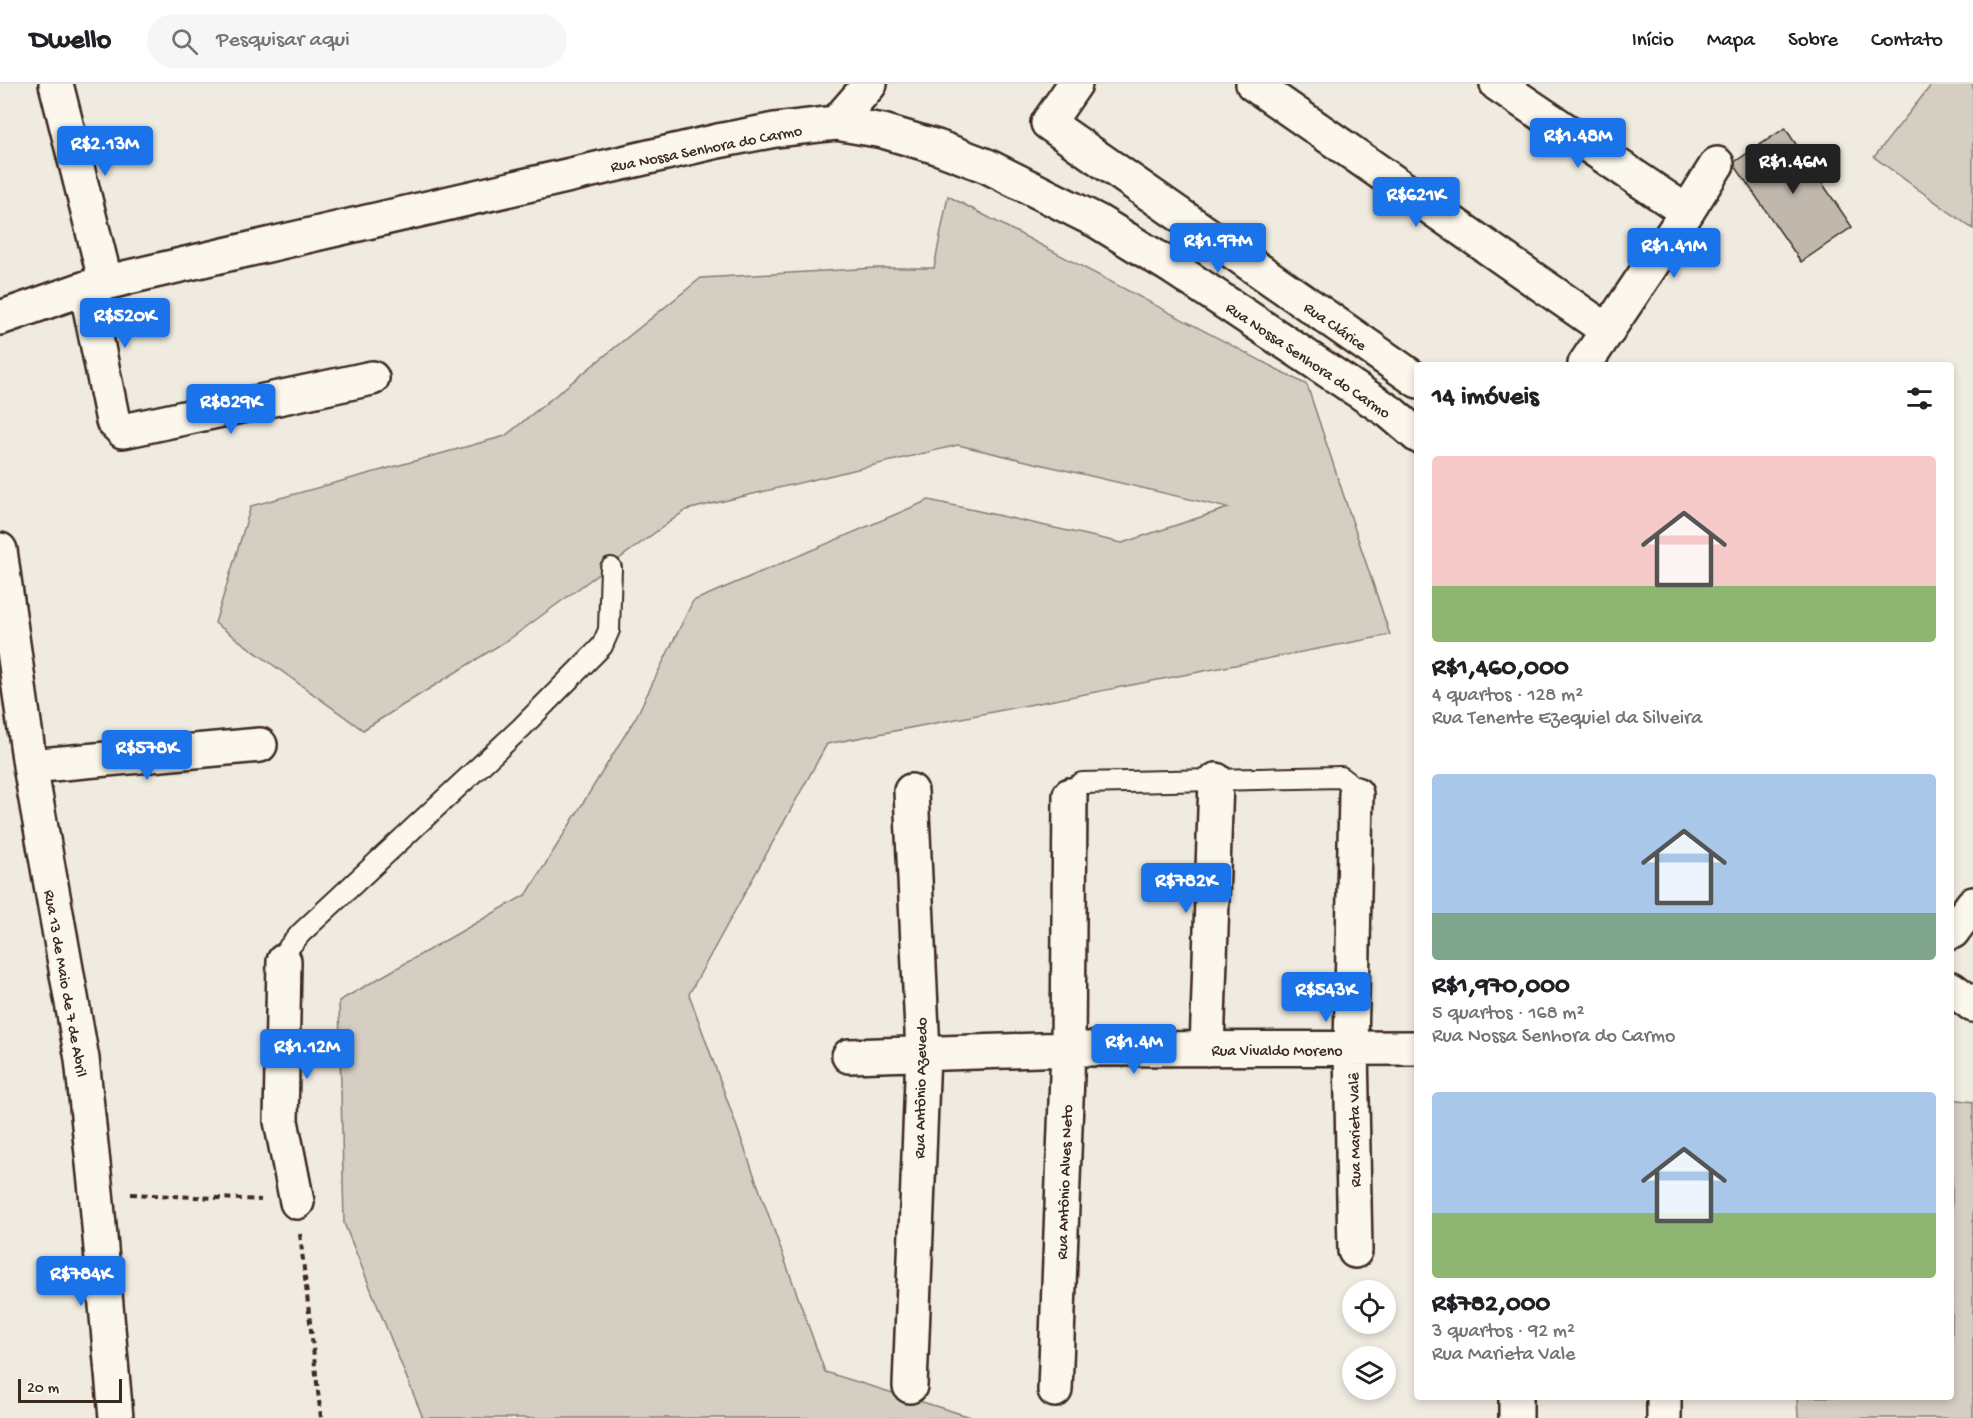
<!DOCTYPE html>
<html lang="pt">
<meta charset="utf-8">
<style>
:root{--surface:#fff;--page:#f6f6f6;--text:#202124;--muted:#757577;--line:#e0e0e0;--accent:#1a73e8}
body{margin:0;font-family:"Gochi Hand",sans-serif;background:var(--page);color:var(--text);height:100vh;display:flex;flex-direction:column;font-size:22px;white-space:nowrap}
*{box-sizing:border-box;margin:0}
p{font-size:20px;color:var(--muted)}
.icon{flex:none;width:33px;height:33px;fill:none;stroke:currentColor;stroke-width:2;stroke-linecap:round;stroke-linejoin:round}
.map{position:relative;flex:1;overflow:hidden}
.details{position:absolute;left:1414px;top:278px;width:540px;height:1038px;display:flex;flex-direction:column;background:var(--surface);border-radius:6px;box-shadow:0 3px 9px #0003}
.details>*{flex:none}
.controls{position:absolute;left:1342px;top:1196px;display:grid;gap:12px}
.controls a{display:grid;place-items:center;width:54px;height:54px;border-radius:50%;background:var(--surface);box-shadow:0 3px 9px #0003;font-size:30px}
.scale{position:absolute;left:18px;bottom:15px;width:104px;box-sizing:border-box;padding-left:6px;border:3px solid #3b2a1e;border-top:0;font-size:16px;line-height:21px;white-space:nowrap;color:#3b2a1e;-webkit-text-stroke:4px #fbf7ec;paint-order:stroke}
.price{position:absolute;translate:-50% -51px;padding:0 14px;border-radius:6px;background:var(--accent);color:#fff;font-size:20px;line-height:39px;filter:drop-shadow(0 2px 3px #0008)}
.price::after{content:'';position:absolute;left:50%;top:36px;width:18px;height:14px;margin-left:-9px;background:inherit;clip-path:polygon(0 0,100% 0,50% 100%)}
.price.on{background:#222;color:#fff}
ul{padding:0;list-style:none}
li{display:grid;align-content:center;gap:12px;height:318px;padding:0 18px}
li span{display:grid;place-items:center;height:186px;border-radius:6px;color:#555}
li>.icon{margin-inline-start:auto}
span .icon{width:108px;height:108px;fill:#fffc;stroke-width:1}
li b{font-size:26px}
h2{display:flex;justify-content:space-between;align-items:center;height:72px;padding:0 18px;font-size:26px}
header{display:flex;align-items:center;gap:36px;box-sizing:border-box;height:84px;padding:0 30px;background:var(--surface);border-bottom:2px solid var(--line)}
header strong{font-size:28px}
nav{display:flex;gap:33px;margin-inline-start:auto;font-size:21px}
.search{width:420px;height:54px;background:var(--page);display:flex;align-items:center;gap:15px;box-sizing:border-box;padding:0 21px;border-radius:33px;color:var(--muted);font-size:22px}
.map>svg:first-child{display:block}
.green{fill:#d5cec3;stroke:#887c70;stroke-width:1.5}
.building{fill:#c0b8ad;stroke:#3b2a1e;stroke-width:1.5}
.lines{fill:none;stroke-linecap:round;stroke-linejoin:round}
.service-casing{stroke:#3b2a1e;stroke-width:24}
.minor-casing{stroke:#3b2a1e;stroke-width:38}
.path{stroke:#3b2a1e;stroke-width:4;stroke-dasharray:6 4.5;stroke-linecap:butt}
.service{stroke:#fbf7ec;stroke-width:20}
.minor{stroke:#fbf7ec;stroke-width:33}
.labels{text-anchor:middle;stroke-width:5;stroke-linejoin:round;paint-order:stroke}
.street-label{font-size:16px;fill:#3b2a1e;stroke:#fbf7ec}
</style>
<header>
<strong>Dwello</strong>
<div class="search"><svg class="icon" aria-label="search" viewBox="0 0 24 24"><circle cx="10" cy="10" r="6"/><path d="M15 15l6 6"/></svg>Pesquisar aqui</div>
<nav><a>Início</a><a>Mapa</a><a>Sobre</a><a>Contato</a></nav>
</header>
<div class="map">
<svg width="1973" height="1334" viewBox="0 0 1973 1334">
<rect width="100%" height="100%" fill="#f0ebe0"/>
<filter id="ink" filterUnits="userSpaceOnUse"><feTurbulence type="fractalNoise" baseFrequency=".0167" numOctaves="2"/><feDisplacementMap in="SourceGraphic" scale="12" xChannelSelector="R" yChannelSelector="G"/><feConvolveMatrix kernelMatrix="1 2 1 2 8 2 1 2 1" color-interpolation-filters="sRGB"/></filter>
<g filter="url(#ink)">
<path class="green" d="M1932,0H1973V145L1874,73Z
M948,112L1307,301L1390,551L827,660L689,910L825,1288L974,1334H423L344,1139L339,917L527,810L636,633L693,517L929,416L1122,459L1228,424L958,361L686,426L511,554L363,646L215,539L251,422L505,352L701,194L875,184H934Z
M1952,1015L1973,1018V1334H1798L1797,1313L1952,1312Z"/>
<path class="building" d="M1785,44L1852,143L1801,178L1733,79Z"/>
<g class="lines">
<g class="service-casing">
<path id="service" d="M1070,711L1074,704L1082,699L1341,693L1354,703L1356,710
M284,877L289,863L301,849L521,644L602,562L609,546L611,484"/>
</g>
<g class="minor-casing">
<path id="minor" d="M56,0L106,199
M1075,0L1048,39L1418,297
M1253,0L1608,247
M1497,0L1687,128
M836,39L870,0
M86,204L113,337L123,347L372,294
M0,234L86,204L129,193L718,57L775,46L836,39L883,47L937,63L987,82L1097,137L1172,183L1390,328L1418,352
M1585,280L1687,128L1717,80
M0,466L30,682L82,975L96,1108L116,1334
M30,682L260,661
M1952,848L1973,820
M284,877L281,1037L297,1118
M1952,905L1973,921
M1207,965L1216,696
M849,972L1068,965L1418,964
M1355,1167L1351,965L1356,710
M910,1302L923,969L911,707
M1055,1306L1068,965L1070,711
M1516,1312V1334
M1664,1312V1334"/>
</g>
<path class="path" d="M131,1110L261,1116
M300,1150L321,1334"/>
<use href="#service" class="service"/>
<use href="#minor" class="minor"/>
</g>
</g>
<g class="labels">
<g class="street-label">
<text transform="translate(706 63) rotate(-11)" y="6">Rua Nossa Senhora do Carmo</text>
<text transform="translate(1336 241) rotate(35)" y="6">Rua Clárice</text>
<text transform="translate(1309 275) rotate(34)" y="6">Rua Nossa Senhora do Carmo</text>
<text transform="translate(67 899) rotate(80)" y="6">Rua 13 de Maio de 7 de Abril</text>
<text x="1277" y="971">Rua Vivaldo Moreno</text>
<text transform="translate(919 1004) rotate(-89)" y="6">Rua Antônio Azevedo</text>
<text transform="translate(1353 1046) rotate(-91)" y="6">Rua Marieta Valê</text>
<text transform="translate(1063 1098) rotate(-88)" y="6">Rua Antônio Alves Neto</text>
</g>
</g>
</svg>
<div class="controls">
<a><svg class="icon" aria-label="locate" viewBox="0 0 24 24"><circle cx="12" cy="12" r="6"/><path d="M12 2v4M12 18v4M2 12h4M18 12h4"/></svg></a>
<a><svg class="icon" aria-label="layers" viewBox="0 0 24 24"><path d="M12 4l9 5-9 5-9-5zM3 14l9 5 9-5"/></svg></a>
</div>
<div class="scale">20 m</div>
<b class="price" style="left:1578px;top:85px">R$1.48M</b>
<b class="price" style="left:105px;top:93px">R$2.13M</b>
<b class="price on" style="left:1793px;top:111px">R$1.46M</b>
<b class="price" style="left:1416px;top:144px">R$621K</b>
<b class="price" style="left:1218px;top:190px">R$1.97M</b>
<b class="price" style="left:1674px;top:195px">R$1.41M</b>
<b class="price" style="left:125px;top:265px">R$520K</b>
<b class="price" style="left:231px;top:351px">R$829K</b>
<b class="price" style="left:147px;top:697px">R$578K</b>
<b class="price" style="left:1186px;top:830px">R$782K</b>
<b class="price" style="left:1326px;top:939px">R$543K</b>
<b class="price" style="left:1134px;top:991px">R$1.4M</b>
<b class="price" style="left:307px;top:996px">R$1.12M</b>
<b class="price" style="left:81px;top:1223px">R$784K</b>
<section class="details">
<h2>14 imóveis<svg class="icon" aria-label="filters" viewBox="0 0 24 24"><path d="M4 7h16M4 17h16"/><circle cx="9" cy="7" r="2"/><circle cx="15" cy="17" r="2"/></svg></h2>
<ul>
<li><span style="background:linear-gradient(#f6c9c9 70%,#8fb573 0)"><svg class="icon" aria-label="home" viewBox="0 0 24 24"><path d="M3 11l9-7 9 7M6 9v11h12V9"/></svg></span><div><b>R$1,460,000</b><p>4 quartos · 128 m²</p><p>Rua Tenente Ezequiel da Silveira</p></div></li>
<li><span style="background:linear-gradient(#a9c7e8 75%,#7fa58c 0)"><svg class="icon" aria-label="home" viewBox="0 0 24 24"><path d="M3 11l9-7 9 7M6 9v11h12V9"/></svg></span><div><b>R$1,970,000</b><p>5 quartos · 168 m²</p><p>Rua Nossa Senhora do Carmo</p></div></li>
<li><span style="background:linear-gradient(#a9c7e8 65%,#8fb573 0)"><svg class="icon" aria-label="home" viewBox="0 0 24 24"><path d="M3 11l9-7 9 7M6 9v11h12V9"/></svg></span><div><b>R$782,000</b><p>3 quartos · 92 m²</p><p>Rua Marieta Vale</p></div></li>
</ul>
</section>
</div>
